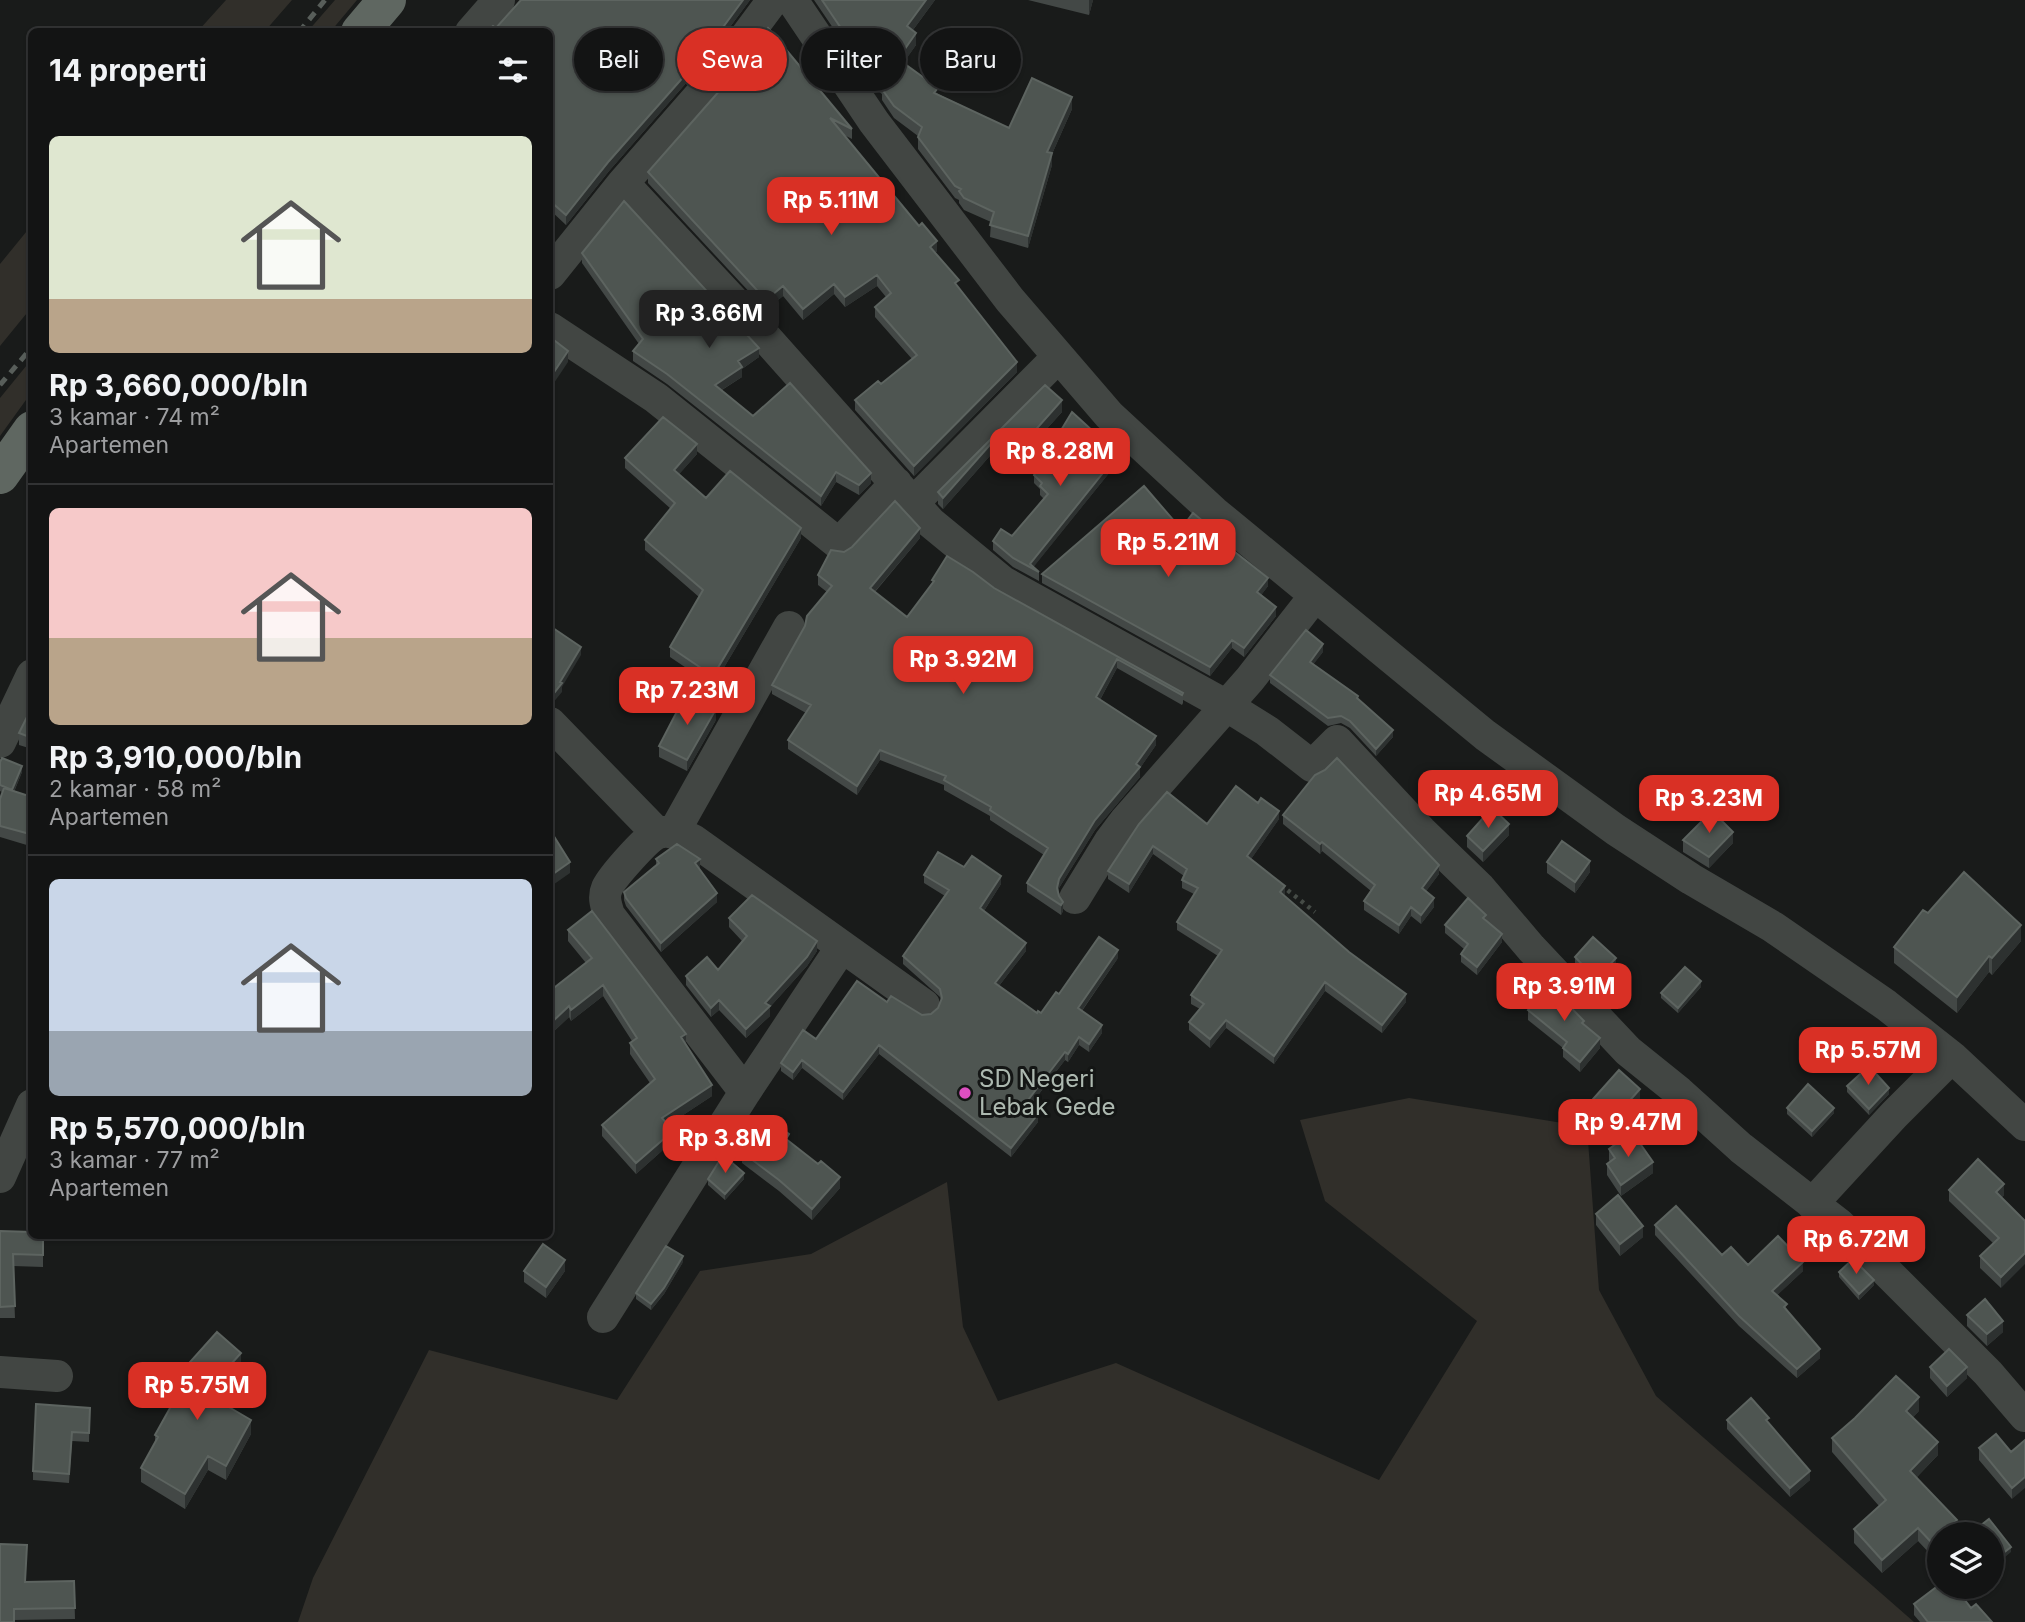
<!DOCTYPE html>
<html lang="id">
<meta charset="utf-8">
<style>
:root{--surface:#131414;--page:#1c1d1d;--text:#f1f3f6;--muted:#9d9ea0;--line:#323334;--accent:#d93025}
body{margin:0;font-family:Inter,sans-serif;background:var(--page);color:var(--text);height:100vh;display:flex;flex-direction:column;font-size:26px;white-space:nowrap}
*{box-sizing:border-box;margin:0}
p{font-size:23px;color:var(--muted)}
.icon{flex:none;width:38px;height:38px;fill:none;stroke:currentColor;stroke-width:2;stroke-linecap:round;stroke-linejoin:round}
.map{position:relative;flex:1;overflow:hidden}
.panel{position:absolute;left:28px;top:28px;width:525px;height:1211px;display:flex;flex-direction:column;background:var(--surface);border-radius:10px;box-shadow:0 2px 5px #0004,0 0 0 2px var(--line)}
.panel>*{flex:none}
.guide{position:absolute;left:574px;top:28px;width:665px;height:63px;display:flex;gap:14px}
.buttons{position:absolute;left:1927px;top:1522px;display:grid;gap:14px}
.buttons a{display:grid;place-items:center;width:77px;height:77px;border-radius:50%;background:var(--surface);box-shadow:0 2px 5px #0004,0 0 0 2px var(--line);font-size:35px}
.price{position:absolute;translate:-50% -60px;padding:0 16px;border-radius:14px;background:var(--accent);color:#fff;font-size:23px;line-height:46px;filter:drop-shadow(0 2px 4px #0008)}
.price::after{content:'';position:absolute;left:50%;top:42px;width:21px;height:16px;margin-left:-10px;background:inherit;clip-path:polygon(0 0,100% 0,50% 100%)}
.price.selected{background:#222;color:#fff}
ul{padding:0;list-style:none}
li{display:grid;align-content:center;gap:14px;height:371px;padding:0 21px}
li+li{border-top:2px solid var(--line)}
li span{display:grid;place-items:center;height:217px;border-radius:10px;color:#555}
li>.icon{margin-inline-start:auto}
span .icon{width:126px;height:126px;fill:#fffc;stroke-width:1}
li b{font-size:30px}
h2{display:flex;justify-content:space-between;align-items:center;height:84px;padding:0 21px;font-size:30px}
.chip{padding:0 24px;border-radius:32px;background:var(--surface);box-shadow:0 2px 5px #0004,0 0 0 2px var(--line);font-size:24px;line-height:63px}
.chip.selected{background:var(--accent);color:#fff}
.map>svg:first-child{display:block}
.green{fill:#312f2a}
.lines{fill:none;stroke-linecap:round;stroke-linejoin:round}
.path{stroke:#454b46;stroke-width:4.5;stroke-dasharray:3.5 5;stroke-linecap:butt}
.minor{stroke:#424643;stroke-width:32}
.trunk{stroke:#5f6761;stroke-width:38}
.rail{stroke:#585e5a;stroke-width:5;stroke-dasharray:9 7;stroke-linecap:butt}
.wall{fill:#434846}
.shaded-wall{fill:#2d3130}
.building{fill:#4e5551;stroke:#5d6460;stroke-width:2}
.poi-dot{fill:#dd4fc1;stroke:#141615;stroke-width:2.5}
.labels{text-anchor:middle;stroke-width:6;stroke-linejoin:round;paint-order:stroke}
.poi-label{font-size:24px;fill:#adb9b0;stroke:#141615;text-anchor:start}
</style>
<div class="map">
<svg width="2025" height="1622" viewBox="0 0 2025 1622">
<rect width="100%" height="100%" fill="#191b1a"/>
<path class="green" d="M226,0H292L265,31H198Z
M335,0H357L331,31H308Z
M31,226V308L0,346V264Z
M31,360V393L0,436V398Z
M1409,1098L1587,1127L1599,1290L1656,1396L1914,1622H298L313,1578L429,1350L617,1400L700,1271L811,1254L947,1182L963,1327L998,1401L1116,1363L1379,1480L1477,1321L1325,1201L1300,1120Z"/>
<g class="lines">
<path class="path" d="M1281,885L1315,912"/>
<path class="minor" d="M792,0L874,122L1010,300L1109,415L1214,512L1485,735L1616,830L1691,879L1773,927L1886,1005L1952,1057L2025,1125
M471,32L499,0
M623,183L735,303L930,522L1003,582L1227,706L1267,731L1312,766L1337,741L1421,831L1480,888L1531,948L1628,1051L1679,1092L1741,1148L1840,1225L1988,1373L2025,1416
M550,274L623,183L715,78L773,0
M550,328L656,398L839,544L896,483
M914,502L1058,357
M550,723L657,833
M0,742L32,675
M674,832L789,627
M1075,898L1110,841L1125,821L1250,679L1314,597
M745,1092L609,915C606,905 603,897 607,888C612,877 645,840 656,834C668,828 682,835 693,840L924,1005
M0,1177L32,1105
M1812,1204L1894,1115L1952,1057
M603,1317L745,1092L841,948
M0,1372L57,1376"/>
<path class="trunk" d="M360,32L387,0
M0,475L32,430"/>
<path class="rail" d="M299,32L325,0
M0,385L32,347"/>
</g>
<path class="wall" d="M521,0H750L701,66L609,171L566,225L550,210V32H486L493,26L496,28Z
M814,0H935L913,30L916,45L903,63L938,94L1009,128L1072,109L1052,154V165L1028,248L990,237L991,222L964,210L959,203V200L955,198L918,149V136L894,118L882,100V94L874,88Z
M1028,0H1093L1089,15Z
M768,28L852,129V139L844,135L937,251L935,253L1017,372L914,476L855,410V400L881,384L912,359L875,317V307L886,297L877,286L845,307L834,294L803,320L783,296L766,310L648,183V172L729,80Z
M582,253L759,357L742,369V377L722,390L753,416L871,483L859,495L836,482L821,506L667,384L633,361V351L639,344L582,263Z
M1045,385L1062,412L1016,463L996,449L943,509L938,504V492Z
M697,454L679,474L706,498L801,538L713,686L670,657V647L699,597L645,550V540L671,509L625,468V458Z
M1118,462L1033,567L1039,572V581L1013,567L993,550V541L1012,536L1044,499L1040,495V489L1034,483V475Z
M1181,529L1223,543L1268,586L1261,595L1276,616L1244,657L1232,648L1210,676L1042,583V574Z
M920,538L875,592L907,617L932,583V580L994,588L1183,693V703L1182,705L1117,668L1100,700L1156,745L1140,768V777L1095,830L1059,888L1058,894L1063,911L1061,915L1027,892V883L1044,855L990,820V816L944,790V785L880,760L857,795L788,749V740L806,713L772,694V685L827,592L818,585V575L844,552Z
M1323,652L1313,664L1358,699L1393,737L1376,756L1350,728L1341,723L1328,726L1270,683V675Z
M32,707V749L19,745V733Z
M716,720L687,771L659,757V746Z
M0,762L22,772L14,792L32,797L30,846L0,837V799L2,792L0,791Z
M1283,815L1439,874L1426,891L1434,907L1421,924L1411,916L1399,934L1364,910V901L1371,891L1322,851L1320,854L1283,824Z
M1279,819L1251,859L1285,894L1284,895L1406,1002L1382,1033L1325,991L1274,1064L1226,1028L1210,1048L1189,1030V1022L1200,1009L1191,1004V995L1218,956L1177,930V922L1194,894L1182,888V880L1184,876L1153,854L1129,893L1108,879V871L1139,824H1207Z
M1509,835L1483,862L1467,847V836Z
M1683,840L1733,843L1709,868L1683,852Z
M656,859L700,868L699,869L717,902L661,952L626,906L624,900V892L656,865Z
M1547,862L1590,872L1575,893L1547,873Z
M964,867L1001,884L984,911L1026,951L999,986L1037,1013H1041L1059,994L1118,958L1082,1011L1102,1033L1089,1052L1079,1045L1068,1062L1065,1060L1029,1107L1038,1122L1011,1157L879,1054L843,1100L802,1068L793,1080L781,1071V1063L816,1039L887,1002L922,1015L931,1014L938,1008L941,1001L940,997L903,964V956L945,896L924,883V875Z
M1928,913L2021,941L1992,975L1989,972L1957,1013L1894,963V947Z
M729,918L817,951L807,966L770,1007V1016L746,1038L719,1010L711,1017L686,985V976L718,970L742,941L729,927Z
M1486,920L1502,942L1477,975L1461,962V954L1464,949L1445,933V925Z
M568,930L686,1045L712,1096L668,1125L673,1141L636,1174L602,1136V1125L650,1083L630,1054V1043L632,1041L603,996L571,1021L569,1017L550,1035L586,963L568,941Z
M1575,957L1616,969L1609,976L1617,994L1608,1003L1575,968Z
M1701,987L1678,1013L1661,998V993Z
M1528,1010L1584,1024L1600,1048L1580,1072L1563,1057V1048L1528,1020Z
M1847,1086L1889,1094L1869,1115L1847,1092Z
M1640,1100L1607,1137L1586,1119V1107Z
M1787,1108L1834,1113L1812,1137L1787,1114Z
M789,1142L840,1188L812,1220L779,1191L742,1163V1152Z
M1609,1149L1653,1173L1621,1196L1607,1175V1164L1610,1162L1609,1160Z
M708,1179H744L725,1200L708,1185Z
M1949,1190L2004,1195L2002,1197L2001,1288L1980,1268V1256L1993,1243L1949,1201Z
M1596,1214L1643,1237L1620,1256L1596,1225Z
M1655,1225L1722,1255L1748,1265L1803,1271L1777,1295L1820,1358L1797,1378L1739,1326L1655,1235Z
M0,1231L43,1236V1267L13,1266L15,1318H0Z
M683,1262L664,1294L651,1310L636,1299V1293Z
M524,1271H565L546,1298L524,1282Z
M1839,1272L1874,1285L1859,1300L1839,1277Z
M1967,1315L2003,1332L1987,1346L1967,1326Z
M190,1362L241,1367L213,1398L251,1434L226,1480L208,1470L185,1509L141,1482V1468L155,1443V1435L190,1372Z
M1930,1367L1967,1378L1947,1397L1930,1378Z
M90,1408L89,1442L72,1441L69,1483L33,1480V1471Z
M1919,1411L1912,1418L1938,1455L1917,1477L1957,1533L1932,1556L1918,1541L1882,1573L1854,1543V1529L1879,1506L1832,1452V1438Z
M1727,1420L1810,1480L1790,1497L1727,1429Z
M2025,1440L2012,1499L1979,1460V1448L2011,1452Z
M74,1581L75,1619L14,1620L0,1622L26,1582Z
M1914,1604L1971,1608L1992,1622H1920L1914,1615Z"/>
<path class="shaded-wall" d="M743,0H750L701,66L609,171L566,225V215Z
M926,0H935L907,38V26Z
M1089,0H1093L1089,15Z
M916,33V45L898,71V59Z
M1072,97V109L1052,154V165L1028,248V236L1047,152Z
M937,241V251L930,257V247Z
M877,275V286L845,307V297Z
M834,284V294L803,320V309Z
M783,286V296L766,310V300Z
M759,348V357L742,369V377L715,394V385L738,361Z
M568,351V362L550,389V378Z
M1017,362V372L914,476V466Z
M1062,400V412L1016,463V452Z
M996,438V449L943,509V498Z
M697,444V454L674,480V470Z
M1118,454V462L1032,569L1030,564Z
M836,472V482L821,506V496Z
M871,473V483L859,495V485Z
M801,528V538L713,686V676Z
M920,528V538L870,597V588Z
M1268,578V586L1257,601V592Z
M1276,607V616L1244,657V648Z
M1232,640V648L1210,676V667Z
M1323,644V652L1310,669V662Z
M581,647V655L562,687V692L551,705V697Z
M1117,659V668L1096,707V697Z
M716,709V720L687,771V760Z
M1393,730V737L1376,756V749Z
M1156,736V745L1140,768V777L1095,830L1059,888L1057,898V888L1059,879L1095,820Z
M880,750V760L857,795V786Z
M22,766V772L12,796V790Z
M1279,811V819L1247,865V856Z
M1509,824V835L1483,862V851Z
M1733,832V843L1709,868V857Z
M1322,842V851L1320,854V844Z
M1153,846V854L1129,893V884Z
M700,859V868L695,872V863Z
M1590,861V872L1575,893V882Z
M570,862V873L550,887V876Z
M1439,865V874L1422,897V888Z
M1001,876V884L980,917V908Z
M1285,886V894L1280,901V892Z
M717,893V902L661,952V943Z
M1434,898V907L1421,924V915Z
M1063,902V911L1061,915V905Z
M1411,907V916L1399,934V925Z
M2021,925V941L1992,975V958Z
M1502,934V942L1477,975V967Z
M817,941V951L807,966L770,1007V1016L746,1038V1029L765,1003Z
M1026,943V951L995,991V983Z
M1118,950V958L1078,1016V1008Z
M1989,956V972L1957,1013V997Z
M1616,958V969L1604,982V971Z
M1701,981V987L1678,1013V1008Z
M1325,982V991L1274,1064V1056Z
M1617,983V994L1608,1003V992Z
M603,985V996L571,1021V1010Z
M1406,994V1002L1382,1033V1025Z
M719,1000V1010L711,1017V1008Z
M569,1006V1017L550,1035V1024Z
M1226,1020V1028L1210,1048V1039Z
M1102,1025V1033L1089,1052V1044Z
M686,1034V1045L681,1037Z
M1079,1037V1045L1068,1062V1054Z
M1600,1038V1048L1580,1072V1062Z
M879,1045V1054L843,1100V1092Z
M1065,1052V1060L1025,1112V1104Z
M802,1060V1068L793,1080V1072Z
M712,1085V1096L662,1129V1118Z
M1889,1088V1094L1869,1115V1109Z
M1640,1089V1100L1607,1137V1126Z
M1834,1108V1113L1812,1137V1131Z
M1038,1114V1122L1011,1157V1148Z
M673,1131V1141L636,1174V1163Z
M1653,1162V1173L1621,1196V1185Z
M744,1173V1179L725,1200V1194Z
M840,1177V1188L812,1220V1209Z
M2004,1184V1195L1996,1203V1192Z
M1643,1226V1237L1620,1256V1244Z
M2025,1253V1264L2001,1288V1277Z
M683,1256V1262L664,1294L651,1310V1304Z
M565,1260V1271L546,1298V1287Z
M1803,1262V1271L1772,1300V1291Z
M1874,1280V1285L1859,1300V1294Z
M2003,1321V1332L1987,1346V1334Z
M1820,1349V1358L1797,1378V1369Z
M241,1353V1367L205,1408V1393Z
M1967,1367V1378L1947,1397V1386Z
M1919,1397V1411L1906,1425V1411Z
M251,1420V1434L226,1480V1466Z
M1938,1442V1455L1910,1484V1471Z
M208,1456V1470L185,1509V1494Z
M1810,1471V1480L1790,1497V1488Z
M2025,1477V1488L2012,1499V1488Z
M1957,1520V1533L1955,1535H1941Z
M1918,1528V1541L1882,1573V1560Z
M1939,1537V1550L1932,1556V1543Z
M2011,1547V1552L1993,1567V1561Z"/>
<path class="building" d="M521,0H743L701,57L609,161L566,215L550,201V32H486L493,26L496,28Z
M822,0H926L907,26L916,33L898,59L938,88L934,93L1009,128L1032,78L1072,97L1047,152L1052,153L1028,236L990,225L994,212L964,198L959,191L961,189L955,186L918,137L922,127L894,106L882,89L885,85L874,77Z
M768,28L852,129L830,118L919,226L922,223L937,241L930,247L959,280L955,283L1017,362L914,466L855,400L878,381L881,384L917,355L875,307L891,293L877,275L845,297L834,284L803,309L783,286L766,300L648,172L729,80Z
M624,201L759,348L738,361L742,367L715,385L753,416L790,383L871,473L859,485L836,472L821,496L667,374L633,351L643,339L582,253Z
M550,337L568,351L550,378Z
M1045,385L1062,400L1016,452L996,438L943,498L938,492Z
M1072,412L1118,454L1030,564L1039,572L1013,558L993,541L1001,529L1012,536L1048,494L1040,486L1042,483L1034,475Z
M663,417L697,444L674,470L706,498L730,471L801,528L713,676L670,647L703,590L645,540L675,503L625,458Z
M1144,486L1181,529L1193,513L1223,538L1221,541L1268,578L1257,592L1276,607L1244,648L1232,640L1210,667L1042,574Z
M895,501L920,528L870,588L907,617L934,581L932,580L947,556L973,572L994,588L1183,693L1182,695L1117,659L1096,697L1156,736L1136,764L1140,767L1095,820L1059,879L1057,888L1059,896L1063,902L1061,905L1027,883L1048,848L990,810L991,807L944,780L946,776L880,750L857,786L788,740L811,705L772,685L805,626L807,616L832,586L818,575L831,550L844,552L852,547Z
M550,626L581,647L560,682L562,683L551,697H550Z
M1306,630L1323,644L1310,662L1358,696L1357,698L1393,730L1376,749L1350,721L1341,716L1328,718L1270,675Z
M686,694L716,709L687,760L659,746Z
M32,707V738L19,733Z
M2,758L22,766L12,790L0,785V762Z
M1337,758L1439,865L1422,888L1434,898L1421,915L1411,907L1399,925L1364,901L1375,885L1322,842L1320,844L1283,815L1315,775L1325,770Z
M1236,786L1258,803L1261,798L1279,811L1247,856L1285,886L1280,892L1349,952L1406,994L1382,1025L1325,982L1274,1056L1226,1020L1210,1039L1189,1022L1204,1004L1191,995L1222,950L1177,922L1198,888L1182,880L1187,869L1153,846L1129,884L1108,871L1139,824L1167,792L1207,824Z
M4,788L32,797V830L30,834L0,826V799Z
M1492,808L1509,824L1483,851L1467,836Z
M1712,811L1733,832L1709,857L1683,840Z
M550,830L570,862L550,876Z
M1562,841L1590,861L1575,882L1547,862Z
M677,844L700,859L695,863L717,893L661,943L626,898L624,892L659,863L656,859Z
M938,852L964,867L972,856L1001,876L980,908L1026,943L995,983L1037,1013L1038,1011L1041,1013L1056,992L1059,994L1099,937L1118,950L1078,1008L1102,1025L1089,1044L1079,1037L1068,1054L1065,1052L1025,1104L1038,1114L1011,1148L879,1045L843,1092L802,1060L793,1072L781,1063L803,1030L816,1039L857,981L887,1002L891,996L922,1015L931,1014L938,1008L942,998L940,989L903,956L949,890L924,875Z
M1964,872L2021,925L1992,958L1989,956L1957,997L1894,947L1923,910L1928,913Z
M752,895L817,941L807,957L765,1003L770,1006L746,1029L719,1000L711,1008L686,976L707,957L718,970L747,936L729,918Z
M1468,898L1486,915L1483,918L1502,934L1477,967L1461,954L1468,944L1445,925Z
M592,911L686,1034L681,1037L712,1085L662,1118L673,1131L636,1163L602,1125L655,1079L630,1043L637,1038L603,985L571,1010L569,1006L550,1024V991L592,958L568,930Z
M1593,937L1616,958L1604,971L1617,983L1608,992L1575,957Z
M1685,967L1701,981L1678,1008L1661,993Z
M1547,987L1549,989L1551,987L1584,1021L1582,1023L1600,1038L1580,1062L1563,1048L1567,1042L1528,1010Z
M1869,1066L1889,1088L1869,1109L1847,1086Z
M1619,1070L1640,1089L1607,1126L1586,1107Z
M1808,1084L1834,1108L1812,1131L1787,1108Z
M766,1117L789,1134L786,1139L818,1164L821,1161L840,1177L812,1209L779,1180L742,1152Z
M1632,1132L1653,1162L1621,1185L1607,1164L1615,1158L1609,1149Z
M723,1155L744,1173L725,1194L708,1179Z
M1978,1159L2004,1184L1996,1192L2025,1221V1253L2001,1277L1980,1256L1999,1238L1949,1190Z
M1618,1195L1643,1226L1620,1244L1596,1214Z
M1676,1206L1722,1255L1731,1247L1748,1265L1778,1236L1803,1262L1772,1291L1787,1304L1784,1307L1820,1349L1797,1369L1739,1316L1655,1225Z
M0,1231L32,1232V1236H43V1255L13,1254L15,1306L0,1307Z
M543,1244L565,1260L546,1287L524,1271Z
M666,1246L683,1256L664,1288L651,1304L636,1293Z
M1853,1259L1874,1280L1859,1294L1839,1272Z
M1985,1299L2003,1321L1987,1334L1967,1315Z
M217,1332L241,1353L205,1393L251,1420L226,1466L208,1456L185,1494L141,1468L158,1437L155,1435L194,1365L190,1362Z
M1949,1349L1967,1367L1947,1386L1930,1367Z
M1896,1376L1919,1397L1906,1411L1938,1442L1910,1471L1957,1520L1941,1535H1939V1537L1932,1543L1918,1528L1882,1560L1854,1529L1886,1500L1832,1438L1855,1418Z
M1751,1398L1769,1418L1766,1420L1810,1471L1790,1488L1727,1420Z
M36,1404L90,1408L89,1433L72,1432L69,1474L33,1471Z
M1996,1434L2011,1452L2025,1440V1477L2012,1488L1979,1448Z
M1989,1519L2011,1547L1993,1561L1992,1559V1535H1972L1971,1533Z
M0,1544L27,1545L25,1582L74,1581L75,1608L14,1609V1622H0Z
M1939,1585V1587H1955L1971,1608L1976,1604L1992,1622H1928L1914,1604Z"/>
<circle class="poi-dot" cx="965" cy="1093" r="7"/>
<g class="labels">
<g class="poi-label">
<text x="979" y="1087">SD Negeri<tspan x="979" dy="28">Lebak Gede</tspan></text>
</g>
</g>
</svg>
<div class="buttons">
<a><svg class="icon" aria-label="layers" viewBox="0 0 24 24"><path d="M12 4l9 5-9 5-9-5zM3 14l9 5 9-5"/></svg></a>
</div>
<b class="price" style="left:831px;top:237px">Rp 5.11M</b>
<b class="price selected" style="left:709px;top:350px">Rp 3.66M</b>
<b class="price" style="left:1060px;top:488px">Rp 8.28M</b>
<b class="price" style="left:1168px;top:579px">Rp 5.21M</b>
<b class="price" style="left:963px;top:696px">Rp 3.92M</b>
<b class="price" style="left:687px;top:727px">Rp 7.23M</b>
<b class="price" style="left:1488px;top:830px">Rp 4.65M</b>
<b class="price" style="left:1709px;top:835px">Rp 3.23M</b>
<b class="price" style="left:1564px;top:1023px">Rp 3.91M</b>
<b class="price" style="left:1868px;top:1087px">Rp 5.57M</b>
<b class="price" style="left:1628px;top:1159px">Rp 9.47M</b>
<b class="price" style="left:725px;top:1175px">Rp 3.8M</b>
<b class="price" style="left:1856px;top:1276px">Rp 6.72M</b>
<b class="price" style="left:197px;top:1422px">Rp 5.75M</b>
<div class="guide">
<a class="chip">Beli</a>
<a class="chip selected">Sewa</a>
<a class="chip">Filter</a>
<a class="chip">Baru</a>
</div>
<section class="panel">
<h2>14 properti<svg class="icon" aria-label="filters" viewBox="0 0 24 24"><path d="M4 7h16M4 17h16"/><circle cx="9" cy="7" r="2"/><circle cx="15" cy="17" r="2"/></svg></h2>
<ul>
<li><span style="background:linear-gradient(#dfe7d0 75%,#b9a48a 0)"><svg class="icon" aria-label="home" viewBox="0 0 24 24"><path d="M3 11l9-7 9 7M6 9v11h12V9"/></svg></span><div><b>Rp 3,660,000/bln</b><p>3 kamar · 74 m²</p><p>Apartemen</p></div></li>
<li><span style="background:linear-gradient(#f6c9c9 60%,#b9a48a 0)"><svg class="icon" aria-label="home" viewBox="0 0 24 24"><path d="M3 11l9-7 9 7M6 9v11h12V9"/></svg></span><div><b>Rp 3,910,000/bln</b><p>2 kamar · 58 m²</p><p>Apartemen</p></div></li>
<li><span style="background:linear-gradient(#c9d6e8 70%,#9aa5b1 0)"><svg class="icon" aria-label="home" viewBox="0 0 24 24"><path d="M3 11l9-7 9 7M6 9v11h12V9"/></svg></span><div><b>Rp 5,570,000/bln</b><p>3 kamar · 77 m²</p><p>Apartemen</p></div></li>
</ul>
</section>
</div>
